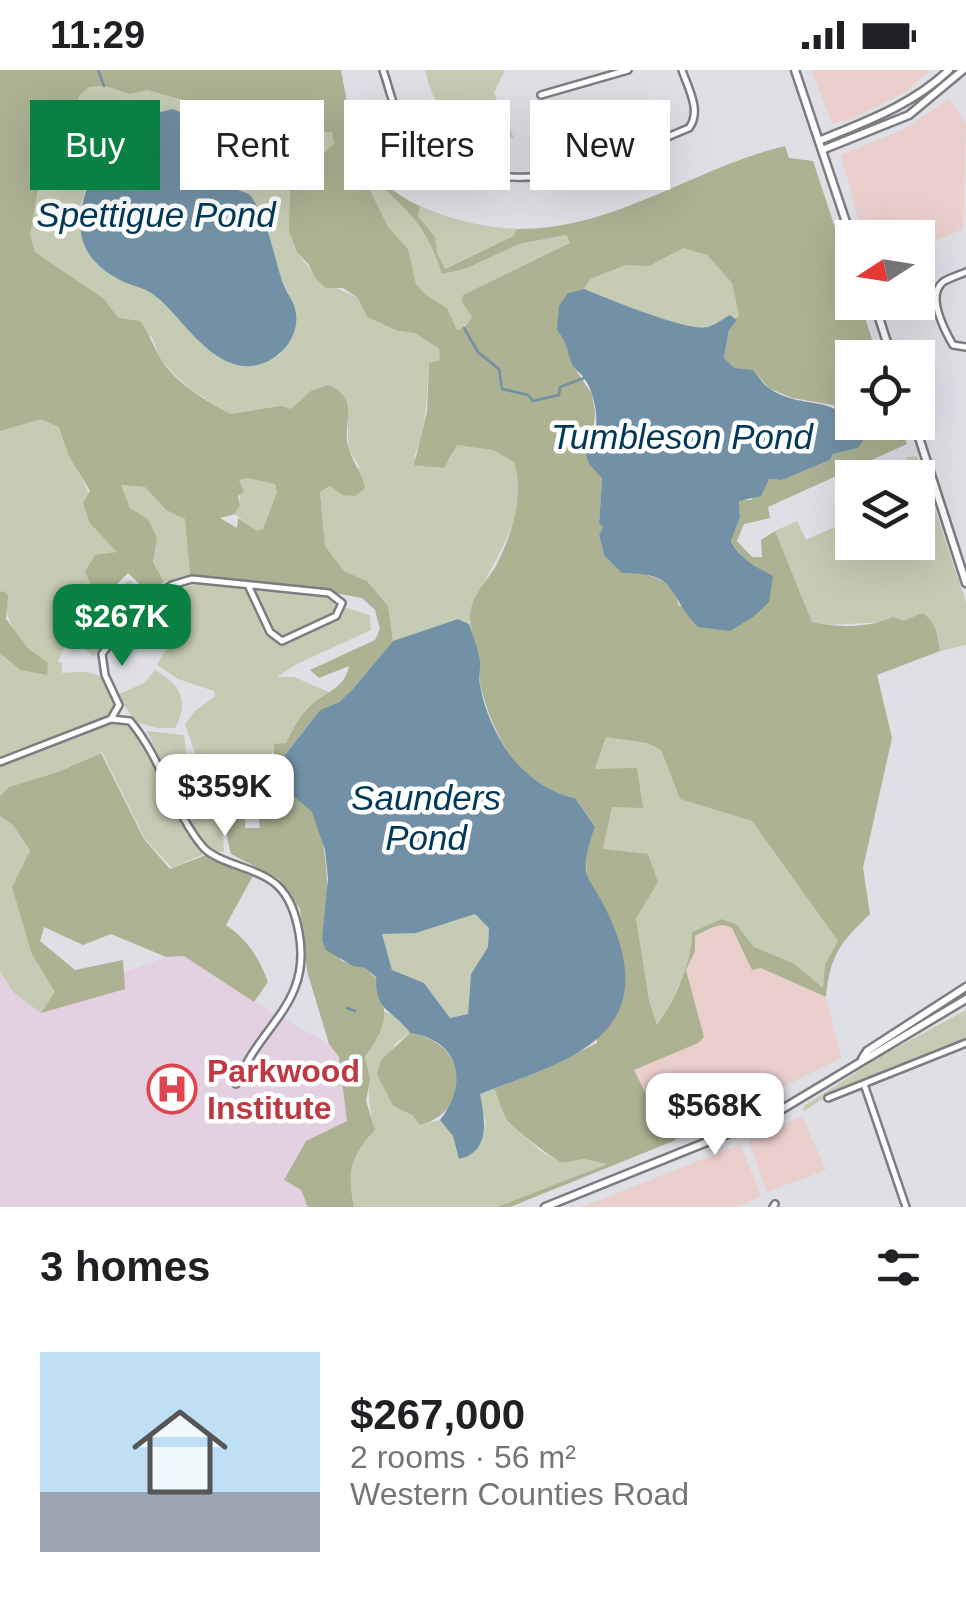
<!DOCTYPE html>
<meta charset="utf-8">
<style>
:root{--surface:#fff;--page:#f2f2f2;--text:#202124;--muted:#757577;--accent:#0b8043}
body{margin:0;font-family:Arial,sans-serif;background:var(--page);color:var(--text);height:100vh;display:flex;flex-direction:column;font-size:38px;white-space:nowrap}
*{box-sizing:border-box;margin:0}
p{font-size:32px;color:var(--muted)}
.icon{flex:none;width:55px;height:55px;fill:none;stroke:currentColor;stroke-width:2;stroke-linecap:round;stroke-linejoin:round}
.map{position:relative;height:1137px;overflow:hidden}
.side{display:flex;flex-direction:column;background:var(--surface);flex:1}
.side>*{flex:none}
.guide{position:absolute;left:30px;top:30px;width:908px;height:90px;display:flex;gap:20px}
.needle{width:65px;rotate:258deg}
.fabs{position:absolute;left:835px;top:150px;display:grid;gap:20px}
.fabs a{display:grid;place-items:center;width:100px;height:100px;border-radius:0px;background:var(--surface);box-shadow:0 10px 40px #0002;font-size:50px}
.price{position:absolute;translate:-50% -85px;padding:0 22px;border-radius:20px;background:#fff;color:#222;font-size:32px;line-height:65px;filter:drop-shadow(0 2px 5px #0008)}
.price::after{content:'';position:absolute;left:50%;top:60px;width:30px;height:22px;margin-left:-15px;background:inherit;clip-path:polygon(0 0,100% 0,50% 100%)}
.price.active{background:var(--accent);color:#fff}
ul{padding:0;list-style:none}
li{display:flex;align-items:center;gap:30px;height:250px;padding:0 40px}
li span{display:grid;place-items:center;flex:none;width:280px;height:200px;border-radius:0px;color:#555}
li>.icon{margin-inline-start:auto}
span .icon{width:120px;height:120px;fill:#fffc;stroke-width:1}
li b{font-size:42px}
h2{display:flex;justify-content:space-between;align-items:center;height:120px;padding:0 40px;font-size:42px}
.tag{padding:0 35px;border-radius:0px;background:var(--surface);box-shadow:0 10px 40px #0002;font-size:35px;line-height:90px}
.tag.active{background:var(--accent);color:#fff}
.status{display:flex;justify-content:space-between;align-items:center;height:70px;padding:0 50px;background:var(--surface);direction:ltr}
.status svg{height:28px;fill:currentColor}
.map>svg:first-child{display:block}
.commercial{fill:#eacfcd}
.medical{fill:#e3d0e0}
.green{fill:#c6cbb3;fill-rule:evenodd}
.forest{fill:#acb292;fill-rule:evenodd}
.water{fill:#7391a6;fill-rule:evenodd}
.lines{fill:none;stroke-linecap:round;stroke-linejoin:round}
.stream{stroke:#7391a6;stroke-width:2.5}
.minor-casing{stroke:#7b7d81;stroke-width:10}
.tertiary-casing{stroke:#7b7d81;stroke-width:11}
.secondary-casing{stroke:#7b7d81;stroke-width:11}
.minor{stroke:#fff;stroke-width:5}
.tertiary{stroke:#fff;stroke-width:6}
.secondary{stroke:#fff;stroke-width:6}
.labels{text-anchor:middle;stroke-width:9;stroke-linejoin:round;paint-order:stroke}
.health-label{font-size:32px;font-weight:bold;fill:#be3a42;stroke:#fff;text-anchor:start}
.water-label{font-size:35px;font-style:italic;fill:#003957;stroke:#fff}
</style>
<div class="status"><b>11:29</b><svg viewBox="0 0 49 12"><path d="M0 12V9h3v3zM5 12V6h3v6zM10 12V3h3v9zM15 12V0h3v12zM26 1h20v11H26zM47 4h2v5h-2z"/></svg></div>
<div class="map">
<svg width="966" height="1137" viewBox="0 0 966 1137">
<rect width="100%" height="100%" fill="#dee0e5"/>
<path class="commercial" d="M811,0H930L906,22L852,49L832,54Z
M949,29L966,53L963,159L918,178V168L863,167L841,85L902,60Z
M721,854L732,858L752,900L761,898L826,927L841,988L676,1070L660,1052L633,1000L704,967L686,900L695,881L694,867Z
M802,1046L826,1100L767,1122L749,1071Z
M741,1074L761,1127L735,1137H582Z"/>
<path class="medical" d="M184,886L254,932L329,974L339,987L347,1051L306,1071L284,1110L301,1120L308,1137H0V901L13,922L125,919L124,902L166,887Z"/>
<path class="green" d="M425,0H505L494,23L514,68C462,65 437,53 425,0Z
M104,16L130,24L147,20L190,32L263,60L332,62L334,74L324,83H294C290,102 290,164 297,181C301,190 311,198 315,208L358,228L367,247L398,261L415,263L439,279L441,290L429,293C426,326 428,356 414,387L450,390L456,374L493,380L514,392C535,455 480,497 469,554L458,549L393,571L388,536L367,511L344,501L325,476L320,422L360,397L348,379V335L305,327L291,340L231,345L190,319L175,305L160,289L152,267L118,248L103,229L35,182L30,165L44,87L69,51L80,25L89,17ZM140,48L205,62L220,106L228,117L250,125L263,147L281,207L296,240L292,266L279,286L221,288L149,220L116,208L96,194L79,140L95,91L111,63Z
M379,113L409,141L432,169L435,167L418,146L420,136C452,150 482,157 517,159L513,166L444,199L438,185L442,204L465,199L519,174L566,165L570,173L462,232L472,247L464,258L457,260L447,238L426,225L416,214L408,179L388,157L369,118Z
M683,178L707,185L732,213L739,245L737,250L729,246C723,249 715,255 708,257C687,262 607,228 584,219L589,209L626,195H649Z
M41,348L59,357C75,400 99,440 117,482L107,485L96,525L105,526L99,534L106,533L129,510L148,527L143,530L138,527L129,535L131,540L94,587L78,572L81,565L77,560L66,573L58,592L62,593V603C95,600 108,602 114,639L104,649L85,656L88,662C100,657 113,652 126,656C150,665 173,736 185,758C190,767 197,775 204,784L172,798L145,769L102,682L58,702L9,717L0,726V584L8,591L48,593C18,571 7,558 3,521L0,522V361Z
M917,386L966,532V575L940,581L938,566L904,551L828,555L812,552L775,461L797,451L806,470L852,449V472H918V405L916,398L908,394L906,387Z
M247,408L275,414L277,422L263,459L257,462L235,444L240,435L239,410Z
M120,415L145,417L166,440L185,449L190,505L164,512L153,492L157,468L148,449L130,438Z
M198,514L329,528L336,535L370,545L371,560L297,594L277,607H294L329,622L307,638L286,673L272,683L274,695L267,711L230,716L232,703L214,691L196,686L185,654L195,641L215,626L214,621L178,609L157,595L167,578L162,563L145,552V539L164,523Z
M155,600C180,614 190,631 175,658H157L136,652L117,625L144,613Z
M147,661L184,665L187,688L218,699L224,781L218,782C204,775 197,766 189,752L193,749L178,713L172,715Z
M606,666L647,673L661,680L680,729L752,751L838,871L825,894L823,919L793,893L754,877L736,854L721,849L692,862C692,895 674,927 658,957L649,930L636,848L603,779L612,737L637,699L595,700Z
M0,746L13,755L30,782L12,817L55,923L41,943L13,922L0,901Z
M475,844L489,858L488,877L471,904L468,944L450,948L424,913L392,900L382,863H416Z
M966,940V969L834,1021L803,1042L804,1036L883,985Z
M384,941L400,949L410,963L396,973L378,1003L393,1036L412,1045L420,1055L440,1050L453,1066L486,1054L479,1024L494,1019L509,1053L542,1082L562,1093L584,1089L609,1093L497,1137H354C347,1102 350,1087 375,1060C366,1031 371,1014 365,987L378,967Z"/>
<path class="forest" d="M0,0H341C351,56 363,111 420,136L418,146L435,167L437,183L445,199L513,166L517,159C615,160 693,98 785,76L789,88L813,91L852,209V232L860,233L878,287L852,288V352L900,353L907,374L768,437L770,448L744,454L737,471L752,487H762L761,470L775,461L812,552C838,558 869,558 893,547L904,551L922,543C936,551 938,566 940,581L877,605L892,668L863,798L870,844C840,873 830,885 826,927L761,898L752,900L732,858C720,850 706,861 695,866V881L686,900L704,967L698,973L634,1000L660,1052L676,1070L510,1137H497L607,1094L584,1089L562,1093C551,1087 515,1060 508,1051C502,1042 499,1029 494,1019L538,1002L597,973L593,820C581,797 587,779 595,755L575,728C521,718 494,668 481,618C478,608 481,598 479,588C475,568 466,555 472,535C477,520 488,509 496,496C512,464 525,426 514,392L493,380L457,375L444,398L414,395L427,342L429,293L440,290L439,279L415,263L398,261L367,247L358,228L343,218H326L315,208L309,195L297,182L289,161L291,98L295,83H324L334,74L332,62L263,60L190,32L147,20L130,24L104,16L89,17L80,25L69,51L44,87L30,165L35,182L104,229L118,248L140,251C149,263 153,275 160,288C175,313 206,331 231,344L281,336L291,339L311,321L328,315C363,330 340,354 349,380C354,394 361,401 365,418L355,426L343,425L330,416L320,422L325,476L344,501L367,511L388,536L393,571L352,620L339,632L320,640L285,685L281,705L246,742L245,758H260L258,742L271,728L288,720C296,727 307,733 312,742C330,775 330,835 322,870L342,891L365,898L376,908C376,921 382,928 384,940C386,957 374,974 365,987L370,1009L366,1031L375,1060C350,1087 347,1102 354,1137H308L301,1120L284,1110L306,1071L347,1051L339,987L329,974L307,901L300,839L279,809L231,784C224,759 223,735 242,716L267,711L274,695V674L286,673C292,661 299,647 309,637C324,622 345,619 349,596L319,608L310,600L375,570L380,559L375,540L362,528L313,519L190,505L185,449L166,440L145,417L121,415L130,438L148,449L157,468L153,492L164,512L149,523L128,503L105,526L96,525L85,502L95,485L117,482L90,453L83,433L90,421L69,386L59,357L41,349L0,361ZM379,114C413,145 428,159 442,204L465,199L519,174L566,165L570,173L463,225L462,232L472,247L464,258L457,260L447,238L426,225L416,214L408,179L388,157L369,118ZM683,178L707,185L732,213L739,245L729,260L724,289L734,299L753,300L769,318L792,328L833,335L844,347L858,378L833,384L830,390L782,410L769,409L751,430H739L740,447L731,470C740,489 756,497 773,507L679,536C672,508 659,510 636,501C625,497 615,491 604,485L599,465L603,457L599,454L602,407L592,377L595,342L592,324L573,296L568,223L584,219L590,209L626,195L649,196ZM247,408L275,414L277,422L263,459L257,461L238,448L237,458L220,448L235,444L240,435L238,426L244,422L239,410ZM606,667L647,673L661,680L680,729L752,751L838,871L825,894L823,918L793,893L754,877L736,854L721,849L692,862C692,892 675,931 657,955L649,930L636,848L658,812L648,784L603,779L612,737L643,738L637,698L595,699Z
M3,521L8,525L6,549L28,578L48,593L47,605L21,600L0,584V522Z
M101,683L144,769L170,799L206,785L254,804L226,855C248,870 259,888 268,912L254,932L184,886L166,887L111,864L83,875L44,857L40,871L75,900L123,890L125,919L41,943L55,922L32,884L12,817L30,781L13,755L0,746V726L9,717L58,702Z
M410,963C469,972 475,1040 420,1055L412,1045L393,1036L377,1004L381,990Z"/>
<path class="water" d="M173,39C222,56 203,99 228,116C234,121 243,120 250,125C269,151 272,181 282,210C285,220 292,229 295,238C304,272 267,305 234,294C200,283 181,246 154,225C144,217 131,216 120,210C72,185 75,150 91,106C110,58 121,51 173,39Z
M584,219C607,228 687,262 708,257C715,255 723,249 730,245L737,250L729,260L724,288L734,298L753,300C758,306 763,314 769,318C804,343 840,319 863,370L858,378L833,384L830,390L782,410L769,409L761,426L739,431L740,447L731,471C740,489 756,497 773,506L769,532L753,547L730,561L698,557C665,522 680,503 622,503L604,485L599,465L603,457L599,454L602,408L589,394L586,384C602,365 598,328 584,308C581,303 576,301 573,296C566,281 570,277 557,260L559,236L568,223Z
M458,549L469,554C473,565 478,579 480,591C481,599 478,607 480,615C489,665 523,718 575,728L595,756C576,814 589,800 610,848C663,967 569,990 480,1024C485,1049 491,1082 459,1089L453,1066L440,1050C470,1012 459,970 410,963C392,938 376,944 376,907L365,898L353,896L326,880L322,870L328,808L325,780L312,742L279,713L285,685L320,640L339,632L352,620L393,571ZM475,844L489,858L488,877L471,904L468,944L450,948L424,913L392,900L382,864L416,863Z"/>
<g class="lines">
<path class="stream" d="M98,0L104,16
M464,258L478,282L499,299L502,319L528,325L533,331L559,325L560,317L584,308
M347,938L355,941"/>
<g class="minor-casing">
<path id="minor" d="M383,0C391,23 396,53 413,71C428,85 448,93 467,99C547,124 616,88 689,58C702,41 688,18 682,0
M541,25L628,0
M966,202C959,205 949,208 943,212C926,226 945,261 953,275L966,277
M111,649L119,635L105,605L102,584L139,536L172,515L192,509L329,523L342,533L336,546L282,571L270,562L248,515
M0,692L111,649L130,651C163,690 173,742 203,777C218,794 257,797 277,815C291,828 296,846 299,863C312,933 261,954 236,1014
M864,1014L906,1137
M828,1028L966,973
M773,1137L775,1134"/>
</g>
<g class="tertiary-casing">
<path id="tertiary" d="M819,71C866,51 911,36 949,0
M822,80L909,45L963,0"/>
</g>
<g class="secondary-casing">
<path id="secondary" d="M795,0L852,170
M874,232L892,288
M914,352L966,513
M862,989L867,981L966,917
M545,1137L769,1047L966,929"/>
</g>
<use href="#minor" class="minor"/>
<use href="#tertiary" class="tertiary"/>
<use href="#secondary" class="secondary"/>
</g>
<defs>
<g id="hospital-ring" transform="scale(2.5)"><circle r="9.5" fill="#fff" stroke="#e0444e" stroke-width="1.5"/><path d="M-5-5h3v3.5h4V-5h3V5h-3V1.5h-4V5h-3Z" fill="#e0444e"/></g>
</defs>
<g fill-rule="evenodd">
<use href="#hospital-ring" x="172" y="1019"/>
</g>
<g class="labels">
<g class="health-label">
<text x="207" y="1012">Parkwood<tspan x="207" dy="37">Institute</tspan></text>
</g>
<g class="water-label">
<text x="156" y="157">Spettigue Pond</text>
<text x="682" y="379">Tumbleson Pond</text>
<text x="426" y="740">Saunders<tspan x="426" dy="40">Pond</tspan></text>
</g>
</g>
</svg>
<div class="fabs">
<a><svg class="needle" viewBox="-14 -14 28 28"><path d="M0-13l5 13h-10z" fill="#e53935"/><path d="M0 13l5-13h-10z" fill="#757577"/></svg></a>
<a><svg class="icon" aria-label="locate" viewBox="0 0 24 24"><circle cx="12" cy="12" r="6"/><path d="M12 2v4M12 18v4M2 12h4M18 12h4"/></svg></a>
<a><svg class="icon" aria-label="layers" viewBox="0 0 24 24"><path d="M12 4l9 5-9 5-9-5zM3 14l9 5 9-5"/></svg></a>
</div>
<b class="price active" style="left:122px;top:599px">$267K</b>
<b class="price" style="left:225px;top:769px">$359K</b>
<b class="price" style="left:715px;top:1088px">$568K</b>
<div class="guide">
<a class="tag active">Buy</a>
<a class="tag">Rent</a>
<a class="tag">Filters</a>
<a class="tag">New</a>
</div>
</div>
<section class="side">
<h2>3 homes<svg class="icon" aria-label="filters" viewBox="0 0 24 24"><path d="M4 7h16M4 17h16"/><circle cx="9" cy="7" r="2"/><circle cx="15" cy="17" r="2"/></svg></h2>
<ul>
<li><span style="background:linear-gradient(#bfe0f5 70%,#9aa5b1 0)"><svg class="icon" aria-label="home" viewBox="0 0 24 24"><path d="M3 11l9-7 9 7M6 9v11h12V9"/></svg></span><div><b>$267,000</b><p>2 rooms · 56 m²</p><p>Western Counties Road</p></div></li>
</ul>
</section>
